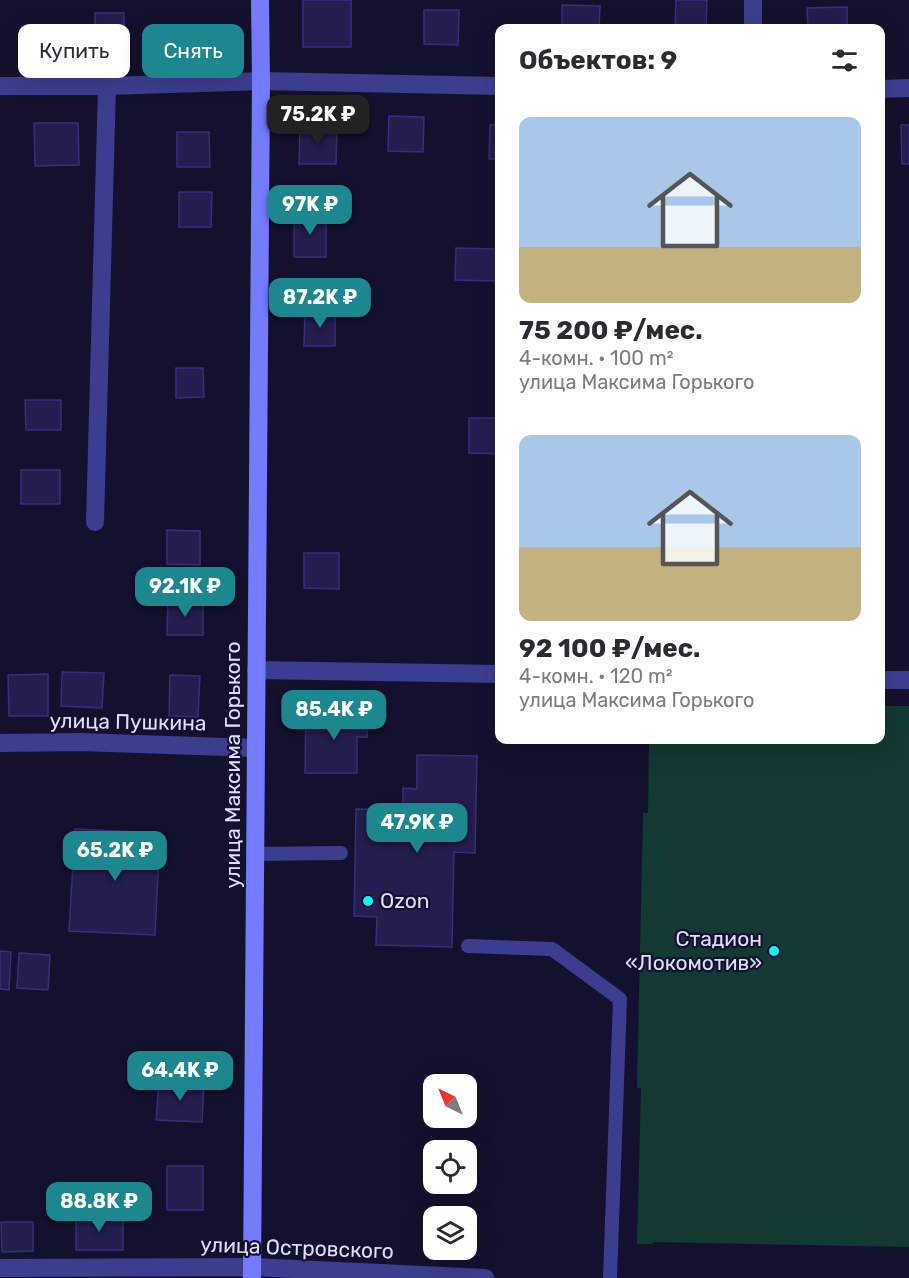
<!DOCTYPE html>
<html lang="ru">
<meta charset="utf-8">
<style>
:root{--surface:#fff;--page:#f7f7f7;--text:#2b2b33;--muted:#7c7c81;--accent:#1c878f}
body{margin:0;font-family:Rubik,sans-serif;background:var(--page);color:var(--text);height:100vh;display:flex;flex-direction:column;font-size:22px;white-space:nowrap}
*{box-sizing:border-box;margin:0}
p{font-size:20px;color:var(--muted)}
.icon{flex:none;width:33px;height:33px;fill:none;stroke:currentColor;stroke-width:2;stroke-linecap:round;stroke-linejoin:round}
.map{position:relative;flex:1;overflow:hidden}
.side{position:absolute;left:495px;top:24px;width:390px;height:720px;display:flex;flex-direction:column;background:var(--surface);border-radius:12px;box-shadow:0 6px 24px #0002}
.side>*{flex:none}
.guide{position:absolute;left:18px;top:24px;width:387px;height:54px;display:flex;gap:12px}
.needle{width:39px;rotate:317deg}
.controls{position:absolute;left:423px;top:1074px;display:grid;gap:12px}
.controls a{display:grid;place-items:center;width:54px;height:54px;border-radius:12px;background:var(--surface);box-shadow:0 6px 24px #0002;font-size:30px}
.price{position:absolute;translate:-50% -51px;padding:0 14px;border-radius:12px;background:var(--accent);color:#fff;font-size:20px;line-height:39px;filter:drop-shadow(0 2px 3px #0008)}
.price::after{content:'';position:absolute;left:50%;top:36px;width:18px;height:14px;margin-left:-9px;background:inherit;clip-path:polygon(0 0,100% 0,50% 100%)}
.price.on{background:#222;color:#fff}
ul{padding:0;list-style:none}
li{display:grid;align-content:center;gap:12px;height:318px;padding:0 24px}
li span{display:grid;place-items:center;height:186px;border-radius:12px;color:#555}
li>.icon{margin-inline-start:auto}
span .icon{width:108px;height:108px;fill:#fffc;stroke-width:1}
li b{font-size:26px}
h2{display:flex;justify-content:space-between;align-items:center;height:72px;padding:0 24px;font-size:26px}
.pill{padding:0 21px;border-radius:12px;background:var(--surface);box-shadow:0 6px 24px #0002;font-size:21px;line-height:54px}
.pill.on{background:var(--accent);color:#fff}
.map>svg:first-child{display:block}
.green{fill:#143834}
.building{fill:#241d4f;stroke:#382e7c;stroke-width:1.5}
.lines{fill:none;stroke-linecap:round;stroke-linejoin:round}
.lane{stroke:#3b3e8e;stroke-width:14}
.street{stroke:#3b3e8e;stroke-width:18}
.secondary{stroke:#757bff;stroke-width:18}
.poi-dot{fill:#0af7ff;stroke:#14112e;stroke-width:2}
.labels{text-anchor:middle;stroke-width:4.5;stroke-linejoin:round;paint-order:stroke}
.street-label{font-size:21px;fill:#e0deff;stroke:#14112e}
.poi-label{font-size:21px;fill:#e0deff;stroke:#14112e;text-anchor:start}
</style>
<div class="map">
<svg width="909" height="1278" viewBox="0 0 909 1278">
<rect width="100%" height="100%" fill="#14112e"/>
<path class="green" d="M881,706H909V1247L653,1242L652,1244H637L641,1088H637L643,813H648L649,740H880Z"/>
<path class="building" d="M303,0H351V47H303Z
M676,0H707L706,28H675Z
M562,5L600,6L599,28H562Z
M847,7V28H808L807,8Z
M424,10H459L458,45L424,44Z
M95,13H124V52L95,53Z
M389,116L424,117L423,152L388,151Z
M34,123H78L79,165L35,166Z
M490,125H500V159H489Z
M901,125H909V164H902Z
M300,128L337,129L336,164H299Z
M177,132H209L210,167H177Z
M179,192H212L211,227H179Z
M294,215H326V257H294Z
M456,248L497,249L496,281L455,280Z
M305,312L335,313V346H304Z
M176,368H203L204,397L176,398Z
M25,400H61V430H26Z
M469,418H500V454L469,453Z
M21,470H60V504H21Z
M167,530L200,531V565L167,564Z
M304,553H339V589L304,588Z
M168,600H203V635H167Z
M62,672L104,673L102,708L61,706Z
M48,674V716H9L8,675Z
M170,675L200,676L198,717L169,716Z
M306,711H367V737H357V773H305Z
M417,755L477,756L475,853L454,852L452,947L376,945L377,917L354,916L356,809L403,810V788L417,789Z
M75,829L160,833L155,935L69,931Z
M0,951L11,952L9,990L0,989Z
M19,953L50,955L48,990L17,988Z
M159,1082L204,1085L202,1122L156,1120Z
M167,1166H203V1210H167Z
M76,1215L123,1216V1250H76Z
M1,1222H33V1251L2,1252Z"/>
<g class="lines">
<path class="lane" d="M255,854L341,853
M468,946L552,949L620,999L610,1278"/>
<path class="street" d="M753,28V0
M0,86H107L261,81L500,86
M880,89L909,88
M95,522L107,86
M256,670L500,674
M880,680H909
M0,743L81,742L255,748
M0,1268L252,1267L485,1278"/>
<path class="secondary" d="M252,1278L261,81L260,0"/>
</g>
<g class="poi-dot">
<circle cx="368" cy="901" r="6"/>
<circle cx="774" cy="951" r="6"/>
</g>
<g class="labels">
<g class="street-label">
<text transform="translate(128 722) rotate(1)" y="7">улица Пушкина</text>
<text transform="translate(233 765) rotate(-90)" y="7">улица Максима Горького</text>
<text transform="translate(297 1248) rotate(2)" y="7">улица Островского</text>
</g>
<g class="poi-label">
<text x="380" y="908">Ozon</text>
<text x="762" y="946" text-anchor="end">Стадион<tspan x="762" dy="24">«Локомотив»</tspan></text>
</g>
</g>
</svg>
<div class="controls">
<a><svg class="needle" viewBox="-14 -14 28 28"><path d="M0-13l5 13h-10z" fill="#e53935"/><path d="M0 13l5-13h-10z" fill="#7c7c81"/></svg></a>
<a><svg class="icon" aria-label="locate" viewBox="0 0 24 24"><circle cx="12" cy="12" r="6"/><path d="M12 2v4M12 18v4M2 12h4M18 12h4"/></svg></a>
<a><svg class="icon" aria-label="layers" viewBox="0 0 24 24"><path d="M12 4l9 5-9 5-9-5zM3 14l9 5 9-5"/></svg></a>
</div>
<b class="price on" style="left:318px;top:146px">75.2K ₽</b>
<b class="price" style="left:310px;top:236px">97K ₽</b>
<b class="price" style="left:320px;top:329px">87.2K ₽</b>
<b class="price" style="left:185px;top:618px">92.1K ₽</b>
<b class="price" style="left:334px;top:741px">85.4K ₽</b>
<b class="price" style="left:417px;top:854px">47.9K ₽</b>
<b class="price" style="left:115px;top:882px">65.2K ₽</b>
<b class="price" style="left:180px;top:1102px">64.4K ₽</b>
<b class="price" style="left:99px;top:1233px">88.8K ₽</b>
<div class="guide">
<a class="pill">Купить</a>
<a class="pill on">Снять</a>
</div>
<section class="side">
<h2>Объектов: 9<svg class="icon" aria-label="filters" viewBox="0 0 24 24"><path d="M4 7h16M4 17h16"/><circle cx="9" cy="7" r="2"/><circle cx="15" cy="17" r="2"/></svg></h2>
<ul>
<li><span style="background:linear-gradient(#a9c7e8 70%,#c2b280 0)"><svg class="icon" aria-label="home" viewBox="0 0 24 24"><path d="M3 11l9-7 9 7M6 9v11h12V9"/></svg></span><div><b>75 200 ₽/мес.</b><p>4-комн. · 100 m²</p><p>улица Максима Горького</p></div></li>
<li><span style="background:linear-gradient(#a9c7e8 60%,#c2b280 0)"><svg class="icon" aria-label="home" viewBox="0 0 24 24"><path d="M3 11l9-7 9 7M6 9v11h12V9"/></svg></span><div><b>92 100 ₽/мес.</b><p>4-комн. · 120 m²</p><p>улица Максима Горького</p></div></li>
</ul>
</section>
</div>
